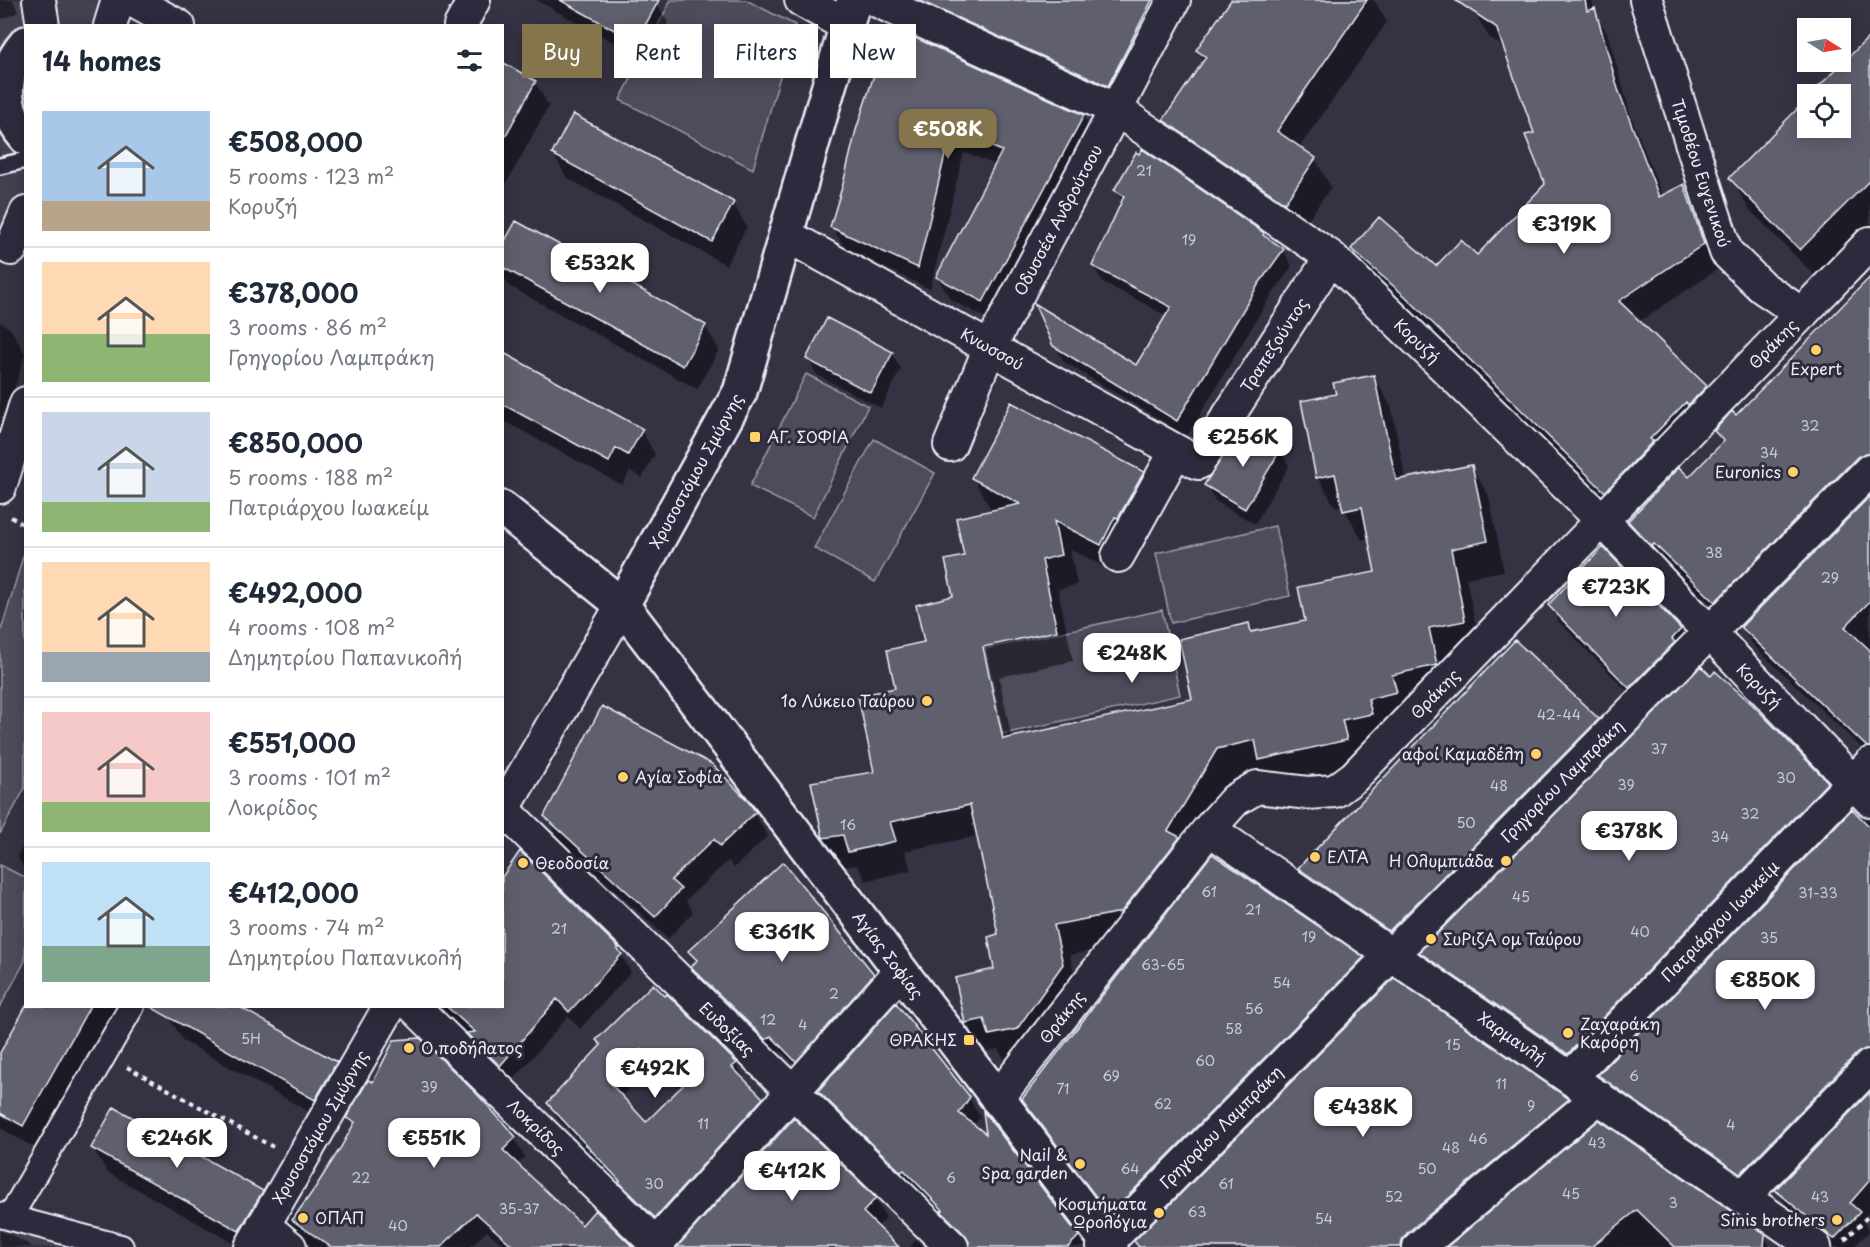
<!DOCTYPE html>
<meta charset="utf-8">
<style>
:root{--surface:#fff;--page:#f6f6f7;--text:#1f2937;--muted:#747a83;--line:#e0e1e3;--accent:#84754c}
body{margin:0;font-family:"Playpen Sans",sans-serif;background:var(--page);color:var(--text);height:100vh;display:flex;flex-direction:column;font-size:22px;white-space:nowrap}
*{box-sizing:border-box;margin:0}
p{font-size:20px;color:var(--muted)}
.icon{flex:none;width:33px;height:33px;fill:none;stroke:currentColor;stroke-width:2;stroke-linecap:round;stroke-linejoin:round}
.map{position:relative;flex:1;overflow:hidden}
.side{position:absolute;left:24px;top:24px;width:480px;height:984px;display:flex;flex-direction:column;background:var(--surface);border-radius:0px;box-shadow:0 3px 15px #0003}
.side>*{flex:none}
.guide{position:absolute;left:522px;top:24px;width:570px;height:54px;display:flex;gap:12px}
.needle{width:39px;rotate:101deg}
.fabs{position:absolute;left:1797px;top:18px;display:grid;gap:12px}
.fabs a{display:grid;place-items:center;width:54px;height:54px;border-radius:0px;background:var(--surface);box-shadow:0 3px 15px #0003;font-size:30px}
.price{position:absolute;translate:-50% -51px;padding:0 14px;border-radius:12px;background:#fff;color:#222;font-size:20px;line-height:39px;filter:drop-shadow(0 2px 3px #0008)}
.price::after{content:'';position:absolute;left:50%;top:36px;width:18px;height:14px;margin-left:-9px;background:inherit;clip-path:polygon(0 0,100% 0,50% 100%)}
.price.selected{background:var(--accent);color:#fff}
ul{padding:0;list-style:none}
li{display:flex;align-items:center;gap:18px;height:150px;padding:0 18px}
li+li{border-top:2px solid var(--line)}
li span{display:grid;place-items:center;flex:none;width:168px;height:120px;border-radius:0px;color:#555}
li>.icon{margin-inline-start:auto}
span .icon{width:72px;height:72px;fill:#fffc;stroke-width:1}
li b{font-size:26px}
h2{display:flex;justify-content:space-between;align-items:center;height:72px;padding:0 18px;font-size:26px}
.tag{padding:0 21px;border-radius:0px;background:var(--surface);box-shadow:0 3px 15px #0003;font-size:21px;line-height:54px}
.tag.selected{background:var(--accent);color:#fff}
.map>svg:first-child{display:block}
.built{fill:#433f51}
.green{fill:#4d4b5c;stroke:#9a9eaa;stroke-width:1.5}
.shadow{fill:#0007;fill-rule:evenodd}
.building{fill:#605e6e;stroke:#e8f1f8;stroke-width:1.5;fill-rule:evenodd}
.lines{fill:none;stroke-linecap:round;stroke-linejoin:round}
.service-casing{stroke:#e8f1f8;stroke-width:20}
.pedestrian-casing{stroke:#e8f1f8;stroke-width:28}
.minor-casing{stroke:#e8f1f8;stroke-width:36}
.tertiary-casing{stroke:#e8f1f8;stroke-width:38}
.path{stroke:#e8f1f8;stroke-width:4;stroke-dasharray:4.5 4.5;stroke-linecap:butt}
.service{stroke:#2f2a3d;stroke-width:15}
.pedestrian{stroke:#2f2a3d;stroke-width:24}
.minor{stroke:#2f2a3d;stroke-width:32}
.tertiary{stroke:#2f2a3d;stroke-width:33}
.poi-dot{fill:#ffd166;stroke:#2f2a3d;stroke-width:2}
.labels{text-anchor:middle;stroke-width:6;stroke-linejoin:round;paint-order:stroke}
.number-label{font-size:14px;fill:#c6ccd6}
.street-label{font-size:16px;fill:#e8f1f8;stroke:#2f2a3d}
.poi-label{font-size:16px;fill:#e8f1f8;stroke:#2f2a3d;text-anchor:start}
</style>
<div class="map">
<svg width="1870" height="1247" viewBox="0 0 1870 1247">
<rect width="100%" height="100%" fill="#363244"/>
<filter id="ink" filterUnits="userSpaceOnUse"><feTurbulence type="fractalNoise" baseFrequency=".0167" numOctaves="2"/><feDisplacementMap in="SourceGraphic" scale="12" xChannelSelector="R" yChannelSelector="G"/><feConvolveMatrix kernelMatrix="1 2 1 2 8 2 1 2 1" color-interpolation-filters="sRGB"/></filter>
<g filter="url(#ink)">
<path class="built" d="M0,0H104L97,25L26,26L25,228L0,231Z
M0,1225L82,1247H0Z"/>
<path class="green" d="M671,0H746L795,25L753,169L620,100Z
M806,374L868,406L813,517L750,486Z
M874,439L935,473L875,582L814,548Z
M1275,526L1290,596L1171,623L1156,553Z
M25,550V788L0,834V634Z
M1162,610L1180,695L1003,734L985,649Z
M0,865L26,878L25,961L0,1007Z"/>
<path class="shadow" d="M0,0H13L18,12L0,20Z
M536,0H651L657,3L668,23L648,61Z
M909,0H1161L1120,107Z
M1233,0H1374L1387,22L1299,148L1315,159L1331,187L1301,230L1180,147L1165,120L1204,62L1198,50Z
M1456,0H1592L1594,10L1608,35L1631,116L1663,197L1684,186L1698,211L1718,269L1639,322L1705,387L1720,412L1620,516L1423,322L1367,274L1353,249L1436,268L1477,258L1546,184L1536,134L1505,48L1489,37L1474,12Z
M1870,38V229L1819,280L1749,209L1731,178L1808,128H1840V94H1813Z
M502,64L535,82L549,106L502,191Z
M876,74L1083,116L1096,138L995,323L950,299L937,277L996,165L964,152L930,289L845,249L832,226Z
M553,154L733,203L747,227L726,265L567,178Z
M1115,190L1263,234L1266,239L1283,250L1292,266L1267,302L1187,436L1064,362L1054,345L1136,367L1167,316L1103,282L1093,266L1123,203Z
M502,249L705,326L719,350L697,389L509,286L502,274Z
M1870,273V474L1726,619L1665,561L1663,563L1641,540L1630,521L1689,479L1723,444L1715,431L1736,417L1851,298Z
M0,322L10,328L25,353L0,438Z
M892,353L901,369L881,408L817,375L808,359Z
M502,354L641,430L655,454L642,478L630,471L622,485L502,420Z
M1374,377L1391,406L1406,480L1471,466L1489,496L1504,571L1466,578L1481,650L1445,658L1453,695L1388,744L1358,749L1363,769L1278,788L1267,771L1234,778L1138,941L1070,955L1079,995L1007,1064L998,1049L983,1052L966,1022L995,970L1000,936L978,836L905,851L911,870L866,881L857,865L842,867L824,837L876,774L896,689L955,598L965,557L996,511L990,508L973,478L1143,473L1160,502L1133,545L1118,574L1070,549L1077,585L1058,589L1073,661L999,677L1012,739L1194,700L1249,625L1254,633L1306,622L1377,573L1370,538L1362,540L1345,510L1343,505L1335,507L1318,477L1337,395Z
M1280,450L1289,466L1255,524L1215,501L1206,485Z
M1870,498V756L1753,645L1742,627Z
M1550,606L1680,630L1689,646L1639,703L1559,622Z
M1597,720L1608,738L1400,949L1310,887L1300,869Z
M1827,783L1836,800L1578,1070L1431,969L1421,952Z
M746,801L768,836L734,868L728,861L686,900L693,912L668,939L559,839L546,816Z
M1853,810L1864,819H1870V1071L1752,1191L1610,1094L1599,1075Z
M26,841V871L17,856Z
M617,948L631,972L580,1029L568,1016L511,1083L479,1051L469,1034L438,1006H502Z
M690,951L873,975L882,991L805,1076L781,1051L776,1055L702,983L693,967L697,963Z
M1362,958L1373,977L1117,1226L1035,1118L1024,1099Z
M28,1006H117L37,1149L0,1128V1056Z
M169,1017L336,1063L350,1087L329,1123L183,1041Z
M597,1040L736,1064L745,1078L743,1080L762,1099L770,1114L664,1232L629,1197L625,1190L557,1118L548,1103L601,1047ZM650,1063L681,1089L646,1124L621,1097Z
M819,1091L969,1098L980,1117L973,1126L1078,1237L1084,1247H971L915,1187L913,1190L830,1110Z
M1870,1094V1211L1862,1220L1869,1231L1854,1247H1834L1788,1208L1777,1190Z
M1567,1100L1578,1118L1423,1247H1139Z
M348,1118L514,1138L525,1157L517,1165L582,1227L631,1247H506L487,1231L470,1247H308L299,1240L288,1221L295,1211L299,1213L354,1127Z
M1599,1122L1764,1235L1770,1247H1449Z
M93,1148L262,1192L275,1216L240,1247L107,1172Z
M875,1199L886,1218L877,1227L897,1247H680Z
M0,1231L10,1234L33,1247H0Z
M916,1240L924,1247H910Z"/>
<path class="building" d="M560,0H659L636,42Z
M918,0H1152L1108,86Z
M1231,0H1367L1277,131L1316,158L1285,203L1163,120L1206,57L1196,50Z
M1455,0H1585L1587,11L1595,8L1618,89L1659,197L1684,184L1704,244L1619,301L1707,386L1688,405L1686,402L1650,439L1653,441L1605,492L1406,297L1351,249L1379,217L1436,266L1461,240L1477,255L1545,184L1525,135L1534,133L1496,27Z
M900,31L1084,115L983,302L936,277L1002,151L951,130L918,268L830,227L843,184L856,130L875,72L884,74Z
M1870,36V180L1800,250L1729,178L1808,98V128H1840V94H1811Z
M502,62L536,81L502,142Z
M573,114L734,202L712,242L552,154Z
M1142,149L1264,233L1263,235L1284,249L1258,285L1177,421L1053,346L1034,303L1136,365L1171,307L1092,266L1124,196L1114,190L1136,152L1139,154Z
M516,221L706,325L683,366L502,267V246Z
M1870,277V453H1865L1857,457L1715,602L1654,544L1651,546L1628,521L1679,467L1689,477L1724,441L1714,431L1732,411L1736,415Z
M827,318L893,352L871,393L806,359Z
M502,352L643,429L628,455L616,448L609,462L502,404Z
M1374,375L1396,480L1472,465L1488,541L1451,549L1465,621L1429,628L1437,665L1392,675L1397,692L1368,699L1372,714L1342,720L1347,740L1259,760L1255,740L1217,749L1168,831L1180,837L1121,912L1054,925L1063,964L1017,1029L989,1035L984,1019L965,1023L955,978L994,969L988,937L998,934L970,805L890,822L896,841L848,852L843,835L823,838L811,782L874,772L858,696L895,688L887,650L924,642L916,605L953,596L945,560L964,556L956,518L1020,504L971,478L1011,402L1144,472L1118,518L1115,517L1101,545L1054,521L1061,555L1042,560L1057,631L983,647L1003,739L1192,699L1179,639L1249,623L1251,632L1305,621L1298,587L1375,572L1362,507L1343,511L1335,474L1316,478L1301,401L1336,394L1333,383Z
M1243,426L1281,449L1245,509L1204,485Z
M1870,496V601L1845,627L1870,650V747H1867L1741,627Z
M1603,547L1681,629L1672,639L1675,642L1629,688L1548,605Z
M1515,640L1599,719L1389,931L1298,868Z
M1701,666L1711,676L1715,671L1753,705L1828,782L1568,1054L1419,952Z
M602,706L712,764L747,800L756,812L720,846L714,839L671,880L681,889L655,917L544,816Z
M1852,809L1870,827V1049H1865L1857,1053L1740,1174L1598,1075Z
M520,851L614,943L619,948L617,949L622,954L569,1012L557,999L500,1066L466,1033L475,1032L446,1006H502V877Z
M1212,854L1364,957L1112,1212L1107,1206L1105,1209L1022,1099Z
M783,862L874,974L796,1062L771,1036L766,1040L691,967L697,960L688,951Z
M1394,978L1569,1099L1407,1233L1402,1240L1401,1247H1139L1134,1241Z
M653,984L665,996L667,994L737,1063L732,1067L763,1098L655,1218L619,1182L620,1181L547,1103L601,1045L596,1040ZM641,1049L683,1085L646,1122L611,1084Z
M896,1003L970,1097L959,1113L986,1134L983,1111L1079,1236L1068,1247H969V1242L965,1235L941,1211L943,1210L904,1170L901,1172L818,1091Z
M26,1006H90L23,1126L0,1113V1053Z
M149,1006H238L337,1062L315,1100Z
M420,1038L477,1094L516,1137L503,1150L582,1225L595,1210L633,1247H514L476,1213L441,1247H331L292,1220L315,1188L341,1147L355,1122L346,1118L368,1080L373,1082L394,1040Z
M1870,1092V1180L1850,1203L1860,1212L1834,1239L1775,1190Z
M114,1107L263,1191L239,1231L91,1148Z
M794,1118L876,1198L863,1212L899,1247H677Z
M1599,1120L1765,1234L1764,1247H1675L1637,1210L1591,1247H1447Z"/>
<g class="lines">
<g class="service-casing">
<path id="service" d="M0,166L26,160"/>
</g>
<g class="pedestrian-casing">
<path id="pedestrian" d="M0,1215L121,1247
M10,1217L132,1006"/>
</g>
<g class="minor-casing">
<path id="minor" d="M39,0L43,26
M131,0L179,26
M801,0L847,26
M875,0L1117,110L1331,257L1602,520L1870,800
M1646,0L1726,252L1762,287L1802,314
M110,26L118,0
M460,26L474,0
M786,235L1198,463L1331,257
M11,249L26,213
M950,445L990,347L1174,0
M0,487L26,403
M1118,556L1176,451
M504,810L952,1247
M502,812L622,605
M1209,829L1815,1247
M413,1006L659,1247
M1570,1078L1870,764
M997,1099L1209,829L1235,800L1257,787L1308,793L1335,791L1354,777L1870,243
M1743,1197L1870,1066
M263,1225L290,1247
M656,1244L900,972
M251,1247L390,1006
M1103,1247L1870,470
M1419,1247L1599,1097"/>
</g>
<g class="tertiary-casing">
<path id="tertiary" d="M26,43C0,73 0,108 26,138
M502,508L622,605L1111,1247
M622,605L740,392L854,0"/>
</g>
<path class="path" d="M11,517L26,526
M127,1067L273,1147
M1845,1240L1870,1214"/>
<use href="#service" class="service"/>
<use href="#pedestrian" class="pedestrian"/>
<use href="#minor" class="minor"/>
<use href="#tertiary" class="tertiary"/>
</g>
</g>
<g class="poi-dot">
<circle cx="1816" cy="350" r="6"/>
<rect x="749" y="431" width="12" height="12" rx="3"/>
<circle cx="1793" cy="472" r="6"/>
<circle cx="927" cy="701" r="6"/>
<circle cx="1536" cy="754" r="6"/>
<circle cx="623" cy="777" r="6"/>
<circle cx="1315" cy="857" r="6"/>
<circle cx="1506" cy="861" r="6"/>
<circle cx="523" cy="863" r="6"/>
<circle cx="1431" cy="939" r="6"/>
<circle cx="1568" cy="1033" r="6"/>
<rect x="963" y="1034" width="12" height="12" rx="3"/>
<circle cx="409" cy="1048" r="6"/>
<circle cx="1080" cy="1164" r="6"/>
<circle cx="1159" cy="1213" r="6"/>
<circle cx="303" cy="1218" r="6"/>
<circle cx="1837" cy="1220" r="6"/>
</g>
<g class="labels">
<g class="number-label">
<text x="1144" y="176">21</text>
<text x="1189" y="245">19</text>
<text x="1810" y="431">32</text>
<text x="1769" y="458">34</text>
<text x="1714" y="558">38</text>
<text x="1830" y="583">29</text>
<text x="1559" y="720">42-44</text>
<text x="1659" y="754">37</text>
<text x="1786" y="783">30</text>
<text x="1626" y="790">39</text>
<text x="1499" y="791">48</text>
<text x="1750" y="819">32</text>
<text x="1466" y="828">50</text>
<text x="848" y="830">16</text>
<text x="1720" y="842">34</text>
<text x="1209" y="897">61</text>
<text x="1818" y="898">31-33</text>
<text x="1521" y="902">45</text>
<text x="1253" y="915">21</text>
<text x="559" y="934">21</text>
<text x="1640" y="937">40</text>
<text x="1309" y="942">19</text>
<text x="1769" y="943">35</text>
<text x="1163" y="970">63-65</text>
<text x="1282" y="988">54</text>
<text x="834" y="999">2</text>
<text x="1254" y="1014">56</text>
<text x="768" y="1025">12</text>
<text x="803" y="1030">4</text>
<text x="1234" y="1034">58</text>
<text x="251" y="1044">5Η</text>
<text x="1453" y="1050">15</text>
<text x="1205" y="1066">60</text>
<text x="1111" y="1081">69</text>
<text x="1634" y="1081">6</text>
<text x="1501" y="1089">11</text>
<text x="429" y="1092">39</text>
<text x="1063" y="1094">71</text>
<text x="1163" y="1109">62</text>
<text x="1531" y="1111">9</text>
<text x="703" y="1129">11</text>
<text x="1731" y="1130">4</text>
<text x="1478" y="1144">46</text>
<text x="1597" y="1148">43</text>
<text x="1451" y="1153">48</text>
<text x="1130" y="1174">64</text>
<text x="1427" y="1174">50</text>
<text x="361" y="1183">22</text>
<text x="951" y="1183">6</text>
<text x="654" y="1189">30</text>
<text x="1226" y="1189">61</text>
<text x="1571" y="1199">45</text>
<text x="1394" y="1202">52</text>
<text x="1820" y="1202">43</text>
<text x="1673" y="1208">3</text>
<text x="519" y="1214">35-37</text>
<text x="1197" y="1217">63</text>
<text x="1324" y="1224">54</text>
<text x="398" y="1231">40</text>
</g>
<g class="street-label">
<text transform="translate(1701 173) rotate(72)" y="6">Τιμοθέου Ευγενικού</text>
<text transform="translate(1058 220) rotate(-62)" y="6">Οδυσσέα Ανδρούτσου</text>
<text transform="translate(1417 341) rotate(44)" y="6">Κορυζή</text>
<text transform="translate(1773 344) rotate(-46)" y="6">Θράκης</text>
<text transform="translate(1274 345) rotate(-57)" y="6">Τραπεζούντος</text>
<text transform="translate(992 349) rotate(29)" y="6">Κνωσσού</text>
<text transform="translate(696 471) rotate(-61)" y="6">Χρυσοστόμου Σμύρνης</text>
<text transform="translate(1759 686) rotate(46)" y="6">Κορυζή</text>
<text transform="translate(1435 694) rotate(-46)" y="6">Θράκης</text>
<text transform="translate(1562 781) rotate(-45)" y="6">Γρηγορίου Λαμπράκη</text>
<text transform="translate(1720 921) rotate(-46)" y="6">Πατριάρχου Ιωακείμ</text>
<text transform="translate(888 955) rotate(53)" y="6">Αγίας Σοφίας</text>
<text transform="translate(1062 1017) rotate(-52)" y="6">Θράκης</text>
<text transform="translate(727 1029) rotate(44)" y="6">Ευδοξίας</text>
<text transform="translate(1512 1038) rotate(35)" y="6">Χαρμανλή</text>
<text transform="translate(320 1127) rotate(-60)" y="6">Χρυσοστόμου Σμύρνης</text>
<text transform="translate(536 1127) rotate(44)" y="6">Λοκρίδος</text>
<text transform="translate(1221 1127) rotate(-45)" y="6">Γρηγορίου Λαμπράκη</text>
</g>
<g class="poi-label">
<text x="1816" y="375" text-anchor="middle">Expert</text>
<text x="767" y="443">ΑΓ. ΣΟΦΙΑ</text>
<text x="1781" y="478" text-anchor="end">Euronics</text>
<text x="915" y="707" text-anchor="end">1ο Λύκειο Ταύρου</text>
<text x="1524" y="760" text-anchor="end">αφοί Καμαδέλη</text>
<text x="635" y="783">Αγία Σοφία</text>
<text x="1327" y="863">ΕΛΤΑ</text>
<text x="1494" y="867" text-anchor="end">Η Ολυμπιάδα</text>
<text x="535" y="869">Θεοδοσία</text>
<text x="1443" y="945">ΣυΡιζΑ ομ Ταύρου</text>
<text x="1580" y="1030">Ζαχαράκη<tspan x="1580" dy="18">Καρόρη</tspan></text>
<text x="957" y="1046" text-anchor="end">ΘΡΑΚΗΣ</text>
<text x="421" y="1054">Ο ποδήλατος</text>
<text x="1068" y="1161" text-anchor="end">Nail &amp;<tspan x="1068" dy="18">Spa garden</tspan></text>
<text x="1147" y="1210" text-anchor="end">Κοσμήματα<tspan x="1147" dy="18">Ωρολόγια</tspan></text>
<text x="315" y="1224">ΟΠΑΠ</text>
<text x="1825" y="1226" text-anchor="end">Sinis brothers</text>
</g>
</g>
</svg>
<div class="fabs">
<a><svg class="needle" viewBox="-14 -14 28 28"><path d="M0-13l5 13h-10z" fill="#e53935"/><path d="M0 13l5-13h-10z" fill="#747a83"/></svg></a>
<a><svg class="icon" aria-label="locate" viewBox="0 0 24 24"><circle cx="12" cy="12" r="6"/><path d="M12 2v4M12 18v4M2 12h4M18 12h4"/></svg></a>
</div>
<b class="price selected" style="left:948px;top:160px">€508K</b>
<b class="price" style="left:1564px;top:255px">€319K</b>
<b class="price" style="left:600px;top:294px">€532K</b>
<b class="price" style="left:1243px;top:468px">€256K</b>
<b class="price" style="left:1616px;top:618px">€723K</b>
<b class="price" style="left:1132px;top:684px">€248K</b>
<b class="price" style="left:1629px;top:862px">€378K</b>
<b class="price" style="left:782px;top:963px">€361K</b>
<b class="price" style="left:1765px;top:1011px">€850K</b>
<b class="price" style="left:655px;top:1099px">€492K</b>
<b class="price" style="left:1363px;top:1138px">€438K</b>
<b class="price" style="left:177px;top:1169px">€246K</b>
<b class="price" style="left:434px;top:1169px">€551K</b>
<b class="price" style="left:792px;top:1202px">€412K</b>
<div class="guide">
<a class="tag selected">Buy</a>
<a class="tag">Rent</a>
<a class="tag">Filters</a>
<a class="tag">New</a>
</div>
<section class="side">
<h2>14 homes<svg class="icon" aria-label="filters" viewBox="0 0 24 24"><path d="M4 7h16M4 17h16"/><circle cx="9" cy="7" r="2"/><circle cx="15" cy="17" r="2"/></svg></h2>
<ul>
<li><span style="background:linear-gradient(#a9c7e8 75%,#b9a48a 0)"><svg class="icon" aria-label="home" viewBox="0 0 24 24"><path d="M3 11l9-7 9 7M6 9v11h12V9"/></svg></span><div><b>€508,000</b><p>5 rooms · 123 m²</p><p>Κορυζή</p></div></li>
<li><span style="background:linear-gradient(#ffd9b3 60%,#8fb573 0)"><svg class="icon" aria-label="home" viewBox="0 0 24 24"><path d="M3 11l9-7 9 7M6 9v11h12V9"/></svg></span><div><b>€378,000</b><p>3 rooms · 86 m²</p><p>Γρηγορίου Λαμπράκη</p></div></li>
<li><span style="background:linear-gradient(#c9d6e8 75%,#8fb573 0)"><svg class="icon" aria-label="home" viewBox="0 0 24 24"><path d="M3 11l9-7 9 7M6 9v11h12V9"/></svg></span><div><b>€850,000</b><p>5 rooms · 188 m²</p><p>Πατριάρχου Ιωακείμ</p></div></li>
<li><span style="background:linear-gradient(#ffd9b3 75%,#9aa5b1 0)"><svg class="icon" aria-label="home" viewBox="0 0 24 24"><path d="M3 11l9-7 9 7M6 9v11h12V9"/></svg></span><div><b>€492,000</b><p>4 rooms · 108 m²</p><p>Δημητρίου Παπανικολή</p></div></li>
<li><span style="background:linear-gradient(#f6c9c9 75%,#8fb573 0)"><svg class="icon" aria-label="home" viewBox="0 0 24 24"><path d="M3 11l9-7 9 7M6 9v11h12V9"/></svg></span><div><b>€551,000</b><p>3 rooms · 101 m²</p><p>Λοκρίδος</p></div></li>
<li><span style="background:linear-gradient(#bfe0f5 70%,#7fa58c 0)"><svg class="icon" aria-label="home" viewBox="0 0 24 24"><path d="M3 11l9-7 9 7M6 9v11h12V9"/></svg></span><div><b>€412,000</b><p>3 rooms · 74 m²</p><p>Δημητρίου Παπανικολή</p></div></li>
</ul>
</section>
</div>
